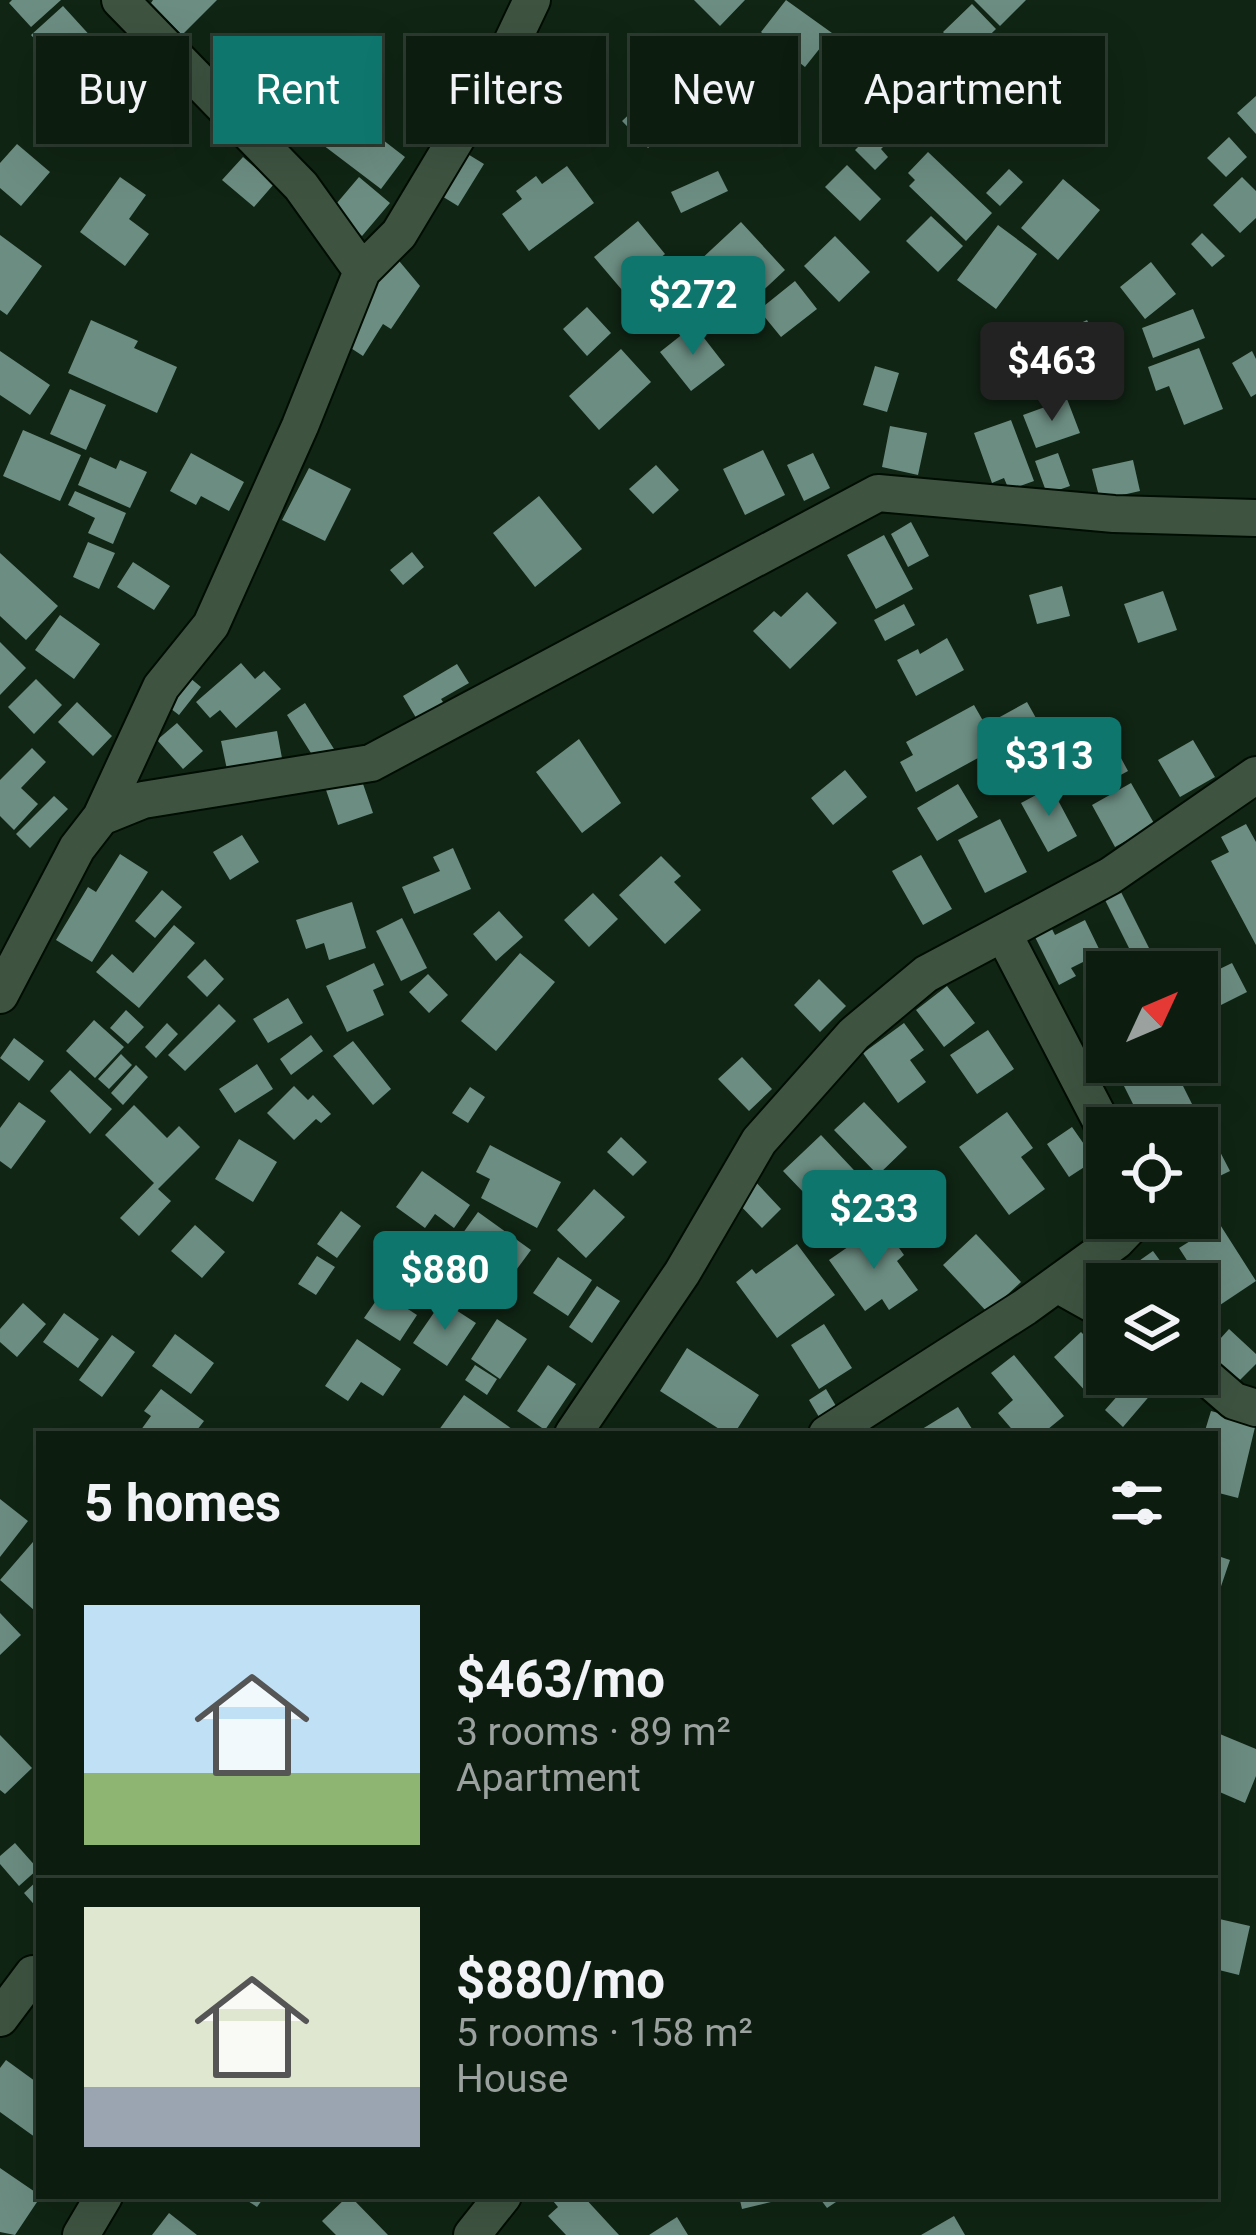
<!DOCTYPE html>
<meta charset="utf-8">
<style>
:root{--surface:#0c1c0f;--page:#1a291d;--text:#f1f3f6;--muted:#9aa19e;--line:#2c3a2f;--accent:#0f766e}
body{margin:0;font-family:Roboto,sans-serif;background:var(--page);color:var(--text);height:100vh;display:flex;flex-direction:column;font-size:45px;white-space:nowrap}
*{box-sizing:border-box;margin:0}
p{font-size:39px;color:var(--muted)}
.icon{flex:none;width:66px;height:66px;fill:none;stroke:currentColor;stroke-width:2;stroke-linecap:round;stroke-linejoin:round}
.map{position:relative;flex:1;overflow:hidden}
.panel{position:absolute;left:36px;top:1431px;width:1182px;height:768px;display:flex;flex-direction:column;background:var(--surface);border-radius:0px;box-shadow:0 12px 48px #0002,0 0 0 3px var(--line)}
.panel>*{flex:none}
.hud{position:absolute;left:36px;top:36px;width:1185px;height:108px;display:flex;gap:24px}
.needle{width:78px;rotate:46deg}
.tools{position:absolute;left:1086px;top:951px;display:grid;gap:24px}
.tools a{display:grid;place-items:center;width:132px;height:132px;border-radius:0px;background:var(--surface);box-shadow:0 12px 48px #0002,0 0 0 3px var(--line);font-size:60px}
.price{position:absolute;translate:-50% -102px;padding:0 27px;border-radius:12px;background:var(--accent);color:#fff;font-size:39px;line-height:78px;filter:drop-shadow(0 3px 6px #0008)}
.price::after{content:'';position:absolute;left:50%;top:72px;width:36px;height:27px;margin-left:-18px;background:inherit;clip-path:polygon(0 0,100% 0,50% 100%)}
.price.current{background:#222;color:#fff}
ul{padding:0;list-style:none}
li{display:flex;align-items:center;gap:36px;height:300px;padding:0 48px}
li+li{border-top:3px solid var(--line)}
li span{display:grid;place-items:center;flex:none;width:336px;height:240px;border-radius:0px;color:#555}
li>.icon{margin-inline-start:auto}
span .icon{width:144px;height:144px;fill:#fffc;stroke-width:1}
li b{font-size:51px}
h2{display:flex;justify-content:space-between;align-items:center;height:144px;padding:0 48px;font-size:51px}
.pill{padding:0 42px;border-radius:0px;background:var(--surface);box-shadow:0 12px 48px #0002,0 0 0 3px var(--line);font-size:42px;line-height:108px}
.pill.current{background:var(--accent);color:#fff}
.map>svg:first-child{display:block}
.building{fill:#6c8d82}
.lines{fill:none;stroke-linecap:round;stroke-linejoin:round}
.street-casing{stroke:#000d02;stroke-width:40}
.street{stroke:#3e5441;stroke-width:36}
</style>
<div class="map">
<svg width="1256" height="2235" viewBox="0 0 1256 2235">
<rect width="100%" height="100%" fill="#102514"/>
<path class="building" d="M12,0H61L31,27L9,3Z
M153,0H217L182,35L151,3Z
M694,0H745L720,26Z
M786,0L832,33L805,67L761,32Z
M974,0H1026L1000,26Z
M972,4L996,29L967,57L943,32Z
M63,6L94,40L62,69L31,35Z
M275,59L310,95L276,129L241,93Z
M140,60L154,75L136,91L122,76Z
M955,60L972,77L957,91L941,75Z
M683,64L709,92L648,148L622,121Z
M1256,96V134L1237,113Z
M348,113L405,157L381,189L323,145Z
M889,117L901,129L881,149L888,157L875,170L855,150Z
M1229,137L1247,157L1226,177L1207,158Z
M17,144L50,172L21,206L0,188V163Z
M928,152L992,213L966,241L909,186L915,180L908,173Z
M466,153L484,164L458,206L440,195Z
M243,157L274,184L254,207L222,180Z
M847,165L881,199L860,221L825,187Z
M567,166L594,203L529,251L502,214L522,199L516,191L536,176L542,184Z
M1009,169L1023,182L1000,206L986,193Z
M718,171L728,191L681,213L671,192Z
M120,177L146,195L129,219L149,234L125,266L80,232Z
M359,177L390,203L362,236L331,210Z
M1242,177L1256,191V218L1240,233L1213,205Z
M1063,179L1100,210L1058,260L1021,228Z
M931,216L963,246L938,272L906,241Z
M638,221L665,254L622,290L594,257Z
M741,222L785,270L742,310L697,263Z
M998,225L1037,254L996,309L957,280Z
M1202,233L1225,256L1212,267L1191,244Z
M0,235L42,266L7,315L0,310Z
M835,236L870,272L839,302L804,266Z
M395,256L420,286L391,329L383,324L363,356L340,341Z
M1151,262L1176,294L1145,319L1120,287Z
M795,281L817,309L781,337L759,310Z
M674,290L688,307L654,334L634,310L651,296L657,303Z
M587,307L611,333L587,356L563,329Z
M1193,309L1205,338L1153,358L1142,328Z
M91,320L138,341L134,348L177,367L157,413L68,373Z
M1087,320L1109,362L1074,380L1052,337Z
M694,325L725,365L691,391L660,352Z
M1199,348L1223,409L1184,425L1169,386L1156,391L1148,367Z
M621,349L651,382L599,430L569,396Z
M0,351L50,385L30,415L0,395Z
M1252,351L1256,359V394L1251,397L1232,363Z
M875,366L899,373L887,412L863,405Z
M70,389L106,405L86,450L50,434Z
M1067,399L1080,433L1036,448L1023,415Z
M1011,420L1034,481L1009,490L1004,478L992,483L974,433Z
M890,426L927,433L918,475L882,467Z
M23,430L81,455L60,501L3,476Z
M763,450L785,495L745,515L723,469Z
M191,453L244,482L229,511L201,496L196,505L170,491Z
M813,453L830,488L804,501L787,465Z
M1058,453L1070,486L1047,494L1035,461Z
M90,457L116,469L120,460L147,472L130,508L78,485Z
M1133,460L1140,491L1100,500L1092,469Z
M656,465L679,490L653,514L629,489Z
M309,468L351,489L325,541L282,520Z
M75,491L126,513L113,544L88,533L95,518L68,505Z
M539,496L582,549L535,587L493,533Z
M911,522L929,556L908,567L891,534Z
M884,535L913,589L876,609L847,555Z
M88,542L115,553L99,589L73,577Z
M412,552L424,567L403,585L390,570Z
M0,553L58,606L26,640L0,616Z
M133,562L170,586L154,610L117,587Z
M1062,586L1070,616L1037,624L1029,595Z
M1163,591L1177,630L1138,643L1124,604Z
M807,592L837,623L790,669L753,631L774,611L781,617Z
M904,604L915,625L885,641L874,620Z
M60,615L100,644L74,679L35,650Z
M947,638L964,670L916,696L897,660L918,649L920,654Z
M0,642L26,668L0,695Z
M241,663L255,679L264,671L281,689L236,728L220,710L210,718L196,702Z
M457,664L469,683L441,699L445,705L418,721L403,696Z
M184,673L201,687L179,715L162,702Z
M36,679L62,705L34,734L8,707Z
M77,702L112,736L93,756L58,722Z
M1027,702L1041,727L1012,743L998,718Z
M305,703L334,749L316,761L287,715Z
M974,705L998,747L916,792L900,762L913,755L906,742Z
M177,723L203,751L183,769L157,740Z
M277,731L284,769L229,779L221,741Z
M579,739L621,803L582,833L536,772Z
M1193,740L1215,777L1180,797L1158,760Z
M1115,747L1128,771L1097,788L1084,765Z
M32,748L46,762L21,788L38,804L14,830L0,816V780Z
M845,770L867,797L833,825L811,798Z
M361,778L373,813L338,825L326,790Z
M1131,783L1155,825L1115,847L1092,805Z
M958,784L978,817L937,841L917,808Z
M1051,787L1077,836L1048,852L1021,803Z
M54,796L68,809L30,848L16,834Z
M1000,819L1027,872L985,893L958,840Z
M1246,824L1256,842V945L1211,861L1229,852L1221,837Z
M242,835L259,862L230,880L213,852Z
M453,848L471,889L414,914L402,887L440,871L433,857Z
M120,854L148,872L92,962L56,940L88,887L96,892Z
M921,855L952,909L923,925L892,871Z
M661,856L681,876L674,882L701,910L665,944L619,895Z
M1118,886L1156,962L1140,970L1102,894Z
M162,890L182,907L155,938L135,921Z
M593,893L618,919L589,947L564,920Z
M352,902L366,948L329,960L324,943L306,949L296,920Z
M499,911L523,937L496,961L473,934Z
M402,918L427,968L401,981L376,931Z
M1085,920L1101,953L1071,968L1076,976L1059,985L1034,935L1051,927L1055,935Z
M174,925L195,943L139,1008L96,972L112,954L133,973Z
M520,953L555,982L496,1051L461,1021Z
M205,959L224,979L207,997L187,977Z
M374,963L384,985L373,990L384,1015L347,1032L326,986Z
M1232,963L1247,992L1197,1017V980Z
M428,974L448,995L429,1013L409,992Z
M819,979L846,1006L820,1032L794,1005Z
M947,986L975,1023L944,1047L916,1010Z
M288,998L303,1023L268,1043L253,1019Z
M219,1004L236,1021L185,1071L168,1055Z
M1107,1004V1053L1087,1014Z
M126,1010L144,1027L128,1044L110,1028Z
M94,1020L124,1047L95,1078L66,1051Z
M167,1023L178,1034L156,1058L145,1047Z
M904,1023L924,1050L910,1060L926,1082L898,1103L863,1053Z
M988,1030L1014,1069L977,1094L950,1055Z
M311,1035L323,1051L291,1075L280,1059Z
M14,1038L44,1061L29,1081L0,1058Z
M353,1041L391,1089L373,1105L333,1056Z
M121,1054L132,1065L109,1089L98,1079Z
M742,1057L772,1089L749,1111L718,1079Z
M1112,1062H1171L1202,1124L1194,1128H1145Z
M257,1064L273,1089L235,1113L219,1089Z
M136,1065L148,1077L123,1105L111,1093Z
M70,1070L112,1109L90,1134L50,1091Z
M294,1086L308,1100L313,1095L331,1114L321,1123L316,1119L294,1140L267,1113Z
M470,1087L485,1097L468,1123L452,1113Z
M19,1102L46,1121L11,1169L0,1161V1128Z
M864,1102L907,1147L878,1175L834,1130Z
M134,1105L167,1138L179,1126L200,1147L158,1189L171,1201L139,1236L120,1218L154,1183L105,1135Z
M1007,1112L1033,1148L1021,1157L1045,1189L1009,1215L959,1147Z
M1072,1127L1095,1160L1069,1177L1047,1144Z
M821,1135L867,1184L830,1220L783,1171Z
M621,1137L647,1162L633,1176L607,1152Z
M239,1139L277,1162L253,1202L215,1179Z
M490,1145L561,1182L537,1228L481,1198L490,1179L476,1172Z
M1217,1146L1230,1171L1197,1187V1156Z
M422,1171L470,1205L454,1228L435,1214L425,1228L396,1207Z
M753,1179L781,1209L762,1228L733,1198Z
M594,1189L625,1217L586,1258L557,1230Z
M341,1211L361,1226L337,1258L317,1244Z
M478,1212L531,1250L514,1273L493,1258L477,1281L445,1258Z
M1219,1223L1256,1281L1217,1307L1179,1248Z
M195,1225L225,1252L202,1278L171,1251Z
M874,1229L884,1243L892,1238L904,1255L897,1261L918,1290L889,1310L882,1299L865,1311L829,1260Z
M976,1234L1021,1282L988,1313L943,1265Z
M797,1244L835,1295L777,1338L736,1282L752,1269L756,1274Z
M1153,1251L1177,1284H1126L1119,1275Z
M317,1256L335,1267L316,1295L298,1284Z
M558,1257L592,1280L568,1316L533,1293Z
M597,1286L620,1301L592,1343L569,1327Z
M382,1292L417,1315L400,1341L364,1318Z
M442,1301L476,1323L447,1366L413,1343Z
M23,1303L46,1324L17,1357L0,1342V1329Z
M64,1313L99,1339L78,1368L43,1342Z
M497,1319L527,1339L500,1379L471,1359Z
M824,1324L852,1368L819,1389L791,1345Z
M1229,1329L1256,1354V1364L1233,1387L1202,1359Z
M1081,1332L1107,1359V1374H1112L1089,1395L1054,1357Z
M175,1334L214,1363L191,1394L152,1366Z
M112,1335L135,1352L102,1397L79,1380Z
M357,1339L401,1369L383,1396L361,1382L348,1401L325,1386Z
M687,1348L759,1395L734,1434H727L660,1391Z
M1014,1355L1064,1416L1042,1434H1016L998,1413L1013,1400L991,1373Z
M475,1365L497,1379L487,1395L465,1380Z
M548,1365L576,1384L545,1430L517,1411Z
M1134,1377L1152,1393L1123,1427L1105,1410Z
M161,1389L204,1421L194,1434H138L151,1416L144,1411Z
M826,1389L836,1406L819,1417L809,1400Z
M464,1395L519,1434H436Z
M958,1407L974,1432L972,1434H914Z
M1211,1411L1256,1423L1238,1498L1215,1492V1434H1204Z
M0,1499L28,1521L0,1557Z
M39,1535V1606L35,1611L0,1580Z
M1215,1555L1230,1560L1216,1601H1215Z
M0,1613L21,1635L0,1655Z
M1215,1732L1256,1749V1776L1245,1803L1215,1790Z
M0,1735L32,1768L5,1794L0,1790Z
M15,1843L38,1869L19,1886L0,1864V1856Z
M39,1879V1910L24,1893Z
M1215,1918L1250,1926L1239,1975L1215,1969Z
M6,2060L39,2084V2140L0,2112V2068Z
M0,2168L41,2196L15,2235L0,2232Z
M240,2196H265L257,2207Z
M348,2196H350L388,2235H336L322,2221Z
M549,2196H583L619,2235H566L548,2216L558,2207Z
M739,2196H778L779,2200L742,2209Z
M818,2196H845L827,2208Z
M169,2213L197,2235H152Z
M954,2216L965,2235H921Z
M677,2217L688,2235H649Z"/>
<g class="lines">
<g class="street-casing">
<path id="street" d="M120,0L301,186L362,271
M101,817L161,687L211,625L300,426L362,271L399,234L504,59L532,0
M1003,933L1107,1133
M0,995L77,848L101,817L143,800L371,763L878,493L1114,514L1256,518
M1057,1284L1107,1312
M1197,1369L1234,1401L1256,1408
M573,1434L682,1273L759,1141L854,1034L926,974L1110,876L1256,775
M827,1434L1025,1307L1116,1241L1138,1218
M0,2018L33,1974L39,1978
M81,2235L104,2196
M472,2235L503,2196"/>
</g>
<use href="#street" class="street"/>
</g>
</svg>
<div class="tools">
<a><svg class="needle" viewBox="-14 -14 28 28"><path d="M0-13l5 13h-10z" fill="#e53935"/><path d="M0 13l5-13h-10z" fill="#9aa19e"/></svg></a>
<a><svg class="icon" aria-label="locate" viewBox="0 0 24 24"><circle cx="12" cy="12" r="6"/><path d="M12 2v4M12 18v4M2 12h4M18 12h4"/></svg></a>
<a><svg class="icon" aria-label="layers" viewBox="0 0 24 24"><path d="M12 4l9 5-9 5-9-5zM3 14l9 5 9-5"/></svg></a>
</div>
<b class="price" style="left:693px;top:358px">$272</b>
<b class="price current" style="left:1052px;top:424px">$463</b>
<b class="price" style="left:1049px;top:819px">$313</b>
<b class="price" style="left:874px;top:1272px">$233</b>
<b class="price" style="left:445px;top:1333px">$880</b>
<div class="hud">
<a class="pill">Buy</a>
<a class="pill current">Rent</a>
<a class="pill">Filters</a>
<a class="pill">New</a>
<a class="pill">Apartment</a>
</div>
<section class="panel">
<h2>5 homes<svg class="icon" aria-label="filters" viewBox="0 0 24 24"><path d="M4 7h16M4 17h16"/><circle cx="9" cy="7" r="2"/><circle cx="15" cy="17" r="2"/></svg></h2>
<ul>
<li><span style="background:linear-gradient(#bfe0f5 70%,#8fb573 0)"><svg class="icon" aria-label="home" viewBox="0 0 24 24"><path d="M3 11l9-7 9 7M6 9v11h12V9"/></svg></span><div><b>$463/mo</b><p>3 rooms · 89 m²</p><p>Apartment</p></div></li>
<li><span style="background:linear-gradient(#dfe7d0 75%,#9aa5b1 0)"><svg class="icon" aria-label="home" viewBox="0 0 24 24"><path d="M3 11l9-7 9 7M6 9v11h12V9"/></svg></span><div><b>$880/mo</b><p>5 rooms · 158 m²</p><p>House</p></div></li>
</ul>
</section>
</div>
